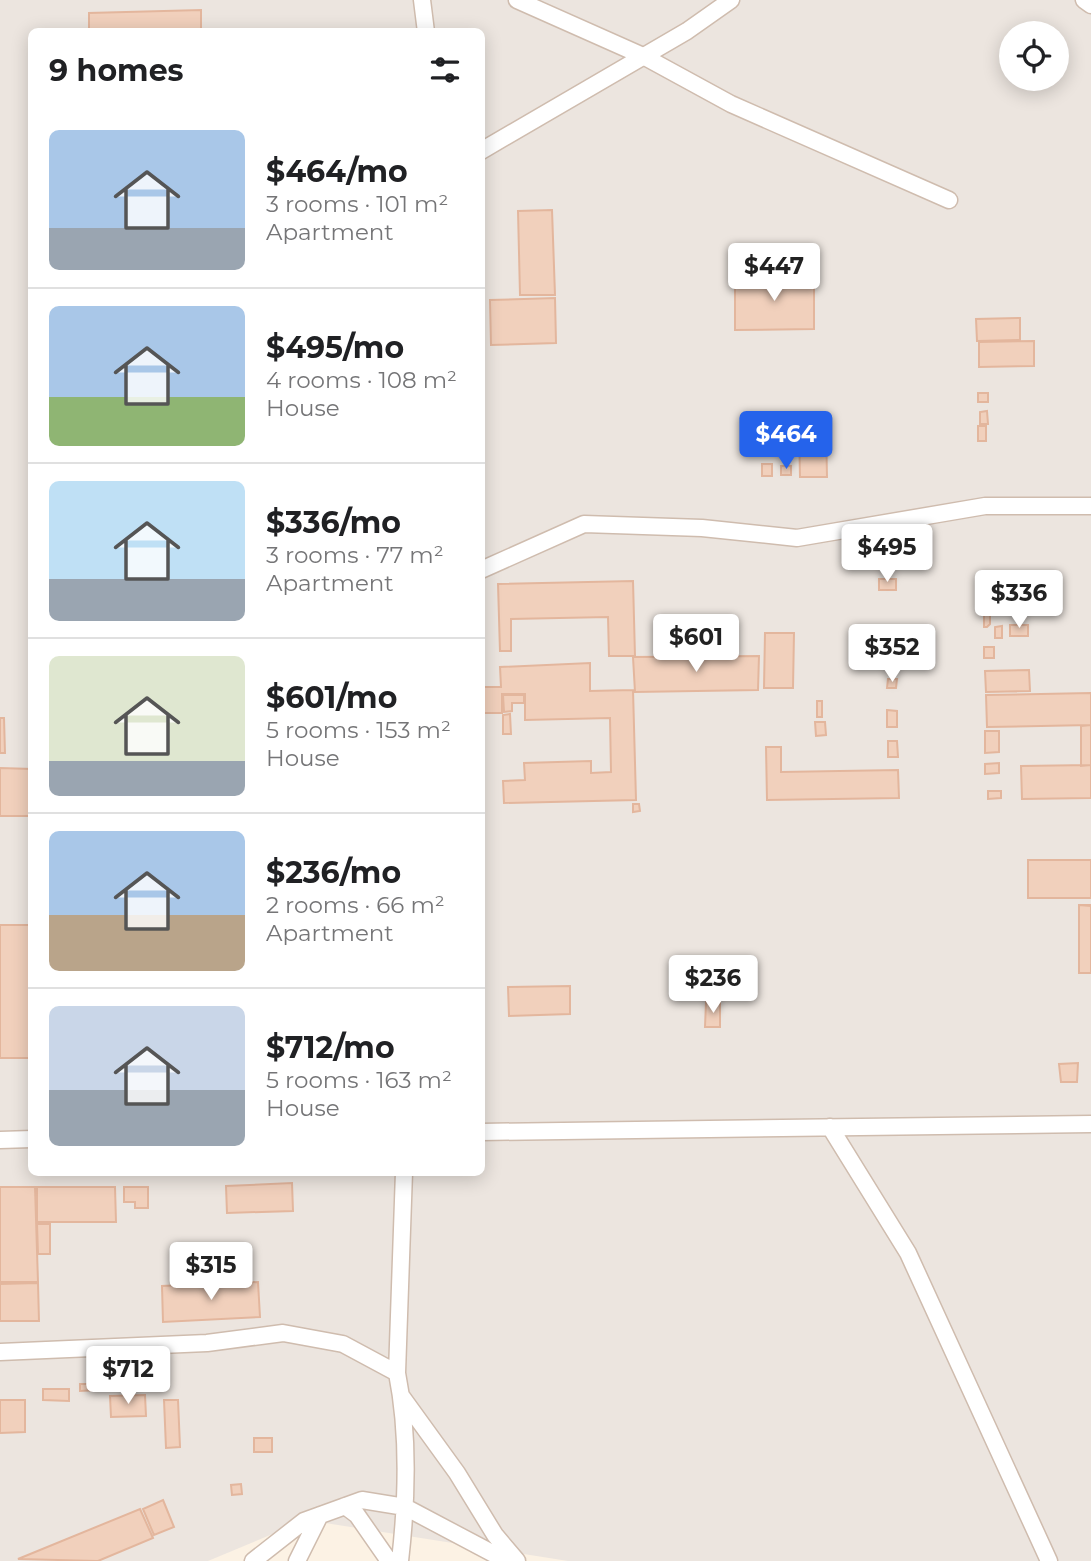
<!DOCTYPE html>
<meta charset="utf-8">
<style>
:root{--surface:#fff;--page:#f6f6f6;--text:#202124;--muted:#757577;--line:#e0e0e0;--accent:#2563eb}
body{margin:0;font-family:Montserrat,sans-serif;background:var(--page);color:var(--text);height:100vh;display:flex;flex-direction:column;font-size:26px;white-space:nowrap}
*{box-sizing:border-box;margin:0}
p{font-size:23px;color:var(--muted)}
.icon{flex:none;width:38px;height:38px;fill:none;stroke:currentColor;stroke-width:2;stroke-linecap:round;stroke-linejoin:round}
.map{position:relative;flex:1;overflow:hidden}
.details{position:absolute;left:28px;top:28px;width:457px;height:1148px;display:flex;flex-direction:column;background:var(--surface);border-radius:10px;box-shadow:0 4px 18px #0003}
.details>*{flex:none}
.tools{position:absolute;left:999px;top:21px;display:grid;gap:14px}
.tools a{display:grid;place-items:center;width:70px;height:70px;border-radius:50%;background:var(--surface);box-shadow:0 4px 18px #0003;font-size:35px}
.price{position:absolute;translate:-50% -60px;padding:0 16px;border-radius:7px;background:#fff;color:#222;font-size:23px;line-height:46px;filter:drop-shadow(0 2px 4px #0008)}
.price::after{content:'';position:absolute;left:50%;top:42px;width:21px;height:16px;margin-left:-10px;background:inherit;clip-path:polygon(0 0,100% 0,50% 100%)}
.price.on{background:var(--accent);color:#fff}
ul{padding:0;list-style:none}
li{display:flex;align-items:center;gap:21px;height:175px;padding:0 21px}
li+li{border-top:2px solid var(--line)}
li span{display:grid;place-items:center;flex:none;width:196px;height:140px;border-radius:10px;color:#555}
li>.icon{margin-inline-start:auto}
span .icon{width:84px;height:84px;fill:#fffc;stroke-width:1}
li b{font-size:30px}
h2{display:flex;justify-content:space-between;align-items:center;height:84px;padding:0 21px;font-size:30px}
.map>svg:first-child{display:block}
.industrial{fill:#ece5df;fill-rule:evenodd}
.building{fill:#f1d0bc;stroke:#e3b69d;stroke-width:2}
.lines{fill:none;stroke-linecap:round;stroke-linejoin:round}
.street-casing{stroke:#cfbcae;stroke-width:19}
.street{stroke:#fff;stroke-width:16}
</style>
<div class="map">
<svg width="1091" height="1561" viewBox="0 0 1091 1561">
<rect width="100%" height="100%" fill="#fcf2e4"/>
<path class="industrial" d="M0,0H1091V1561H568L306,1520L208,1561H0ZM32,32H481V1172H32ZM1012,33H1057V79H1012Z"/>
<path class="building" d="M201,10V32H89V13Z
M552,210L555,295H520L518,211Z
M735,276H814V329L735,330Z
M555,298L556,343L491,345L490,300Z
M1020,318V340L977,341L976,319Z
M1034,341V366L979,367V342Z
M978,393H988V402H978Z
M987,411L988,424H980V412Z
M978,426H986V441H978Z
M826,427L827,477H800L799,428Z
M762,464H772V476H762Z
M781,466H791V475H781Z
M879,579H896V590H879Z
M633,581L635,656H609L608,617L511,619V651H500L498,584Z
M1027,581V592L1008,593V582Z
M984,615H990V624L987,627H984Z
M1010,625H1028V636H1010Z
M1002,626V638H995V627Z
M765,633H794L793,688H764Z
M984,647H994V658H984Z
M759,656L758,690L635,692L633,657Z
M590,663V691L633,690L636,800L504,803L503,781L525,780L524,763L591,761V773L611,772L610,718L525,720V694H502V713H484L483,687H501L500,667Z
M1029,670L1030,691L986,692L985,671Z
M888,679H897L896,688H887Z
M1091,693V725L987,727L986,695Z
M503,695H524V703H512V711L504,712Z
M817,701H822V717H817Z
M887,710L897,711V727H887Z
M510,714L511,734H503V715Z
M0,718H4L5,753H0Z
M815,722H825L826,735L816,736Z
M1091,725V765L1081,766V726Z
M985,731H999V752L985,753Z
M888,741H897L898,757H888Z
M766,747H781V772L898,770L899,798L767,800Z
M999,763V773L985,774V764Z
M1091,765V798L1022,799L1021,766Z
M0,768L32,769V816H0Z
M988,791H1001V798L988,799Z
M633,804H639L640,811L633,812Z
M1028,860H1091V898H1028Z
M1079,905L1091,906V973H1079Z
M1079,905H1091V973H1079Z
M0,925H32V1058H0Z
M570,986V1014L509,1016L508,987Z
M706,1002H720V1027H705Z
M1078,1063L1077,1082H1061L1059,1064Z
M292,1183L293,1211L227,1213L226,1186Z
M0,1187H35L38,1282H0Z
M37,1187H115L116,1222H37Z
M124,1187H148V1208H135V1202H124Z
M37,1224H50V1254H38Z
M258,1282L260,1317L163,1322L162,1286Z
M38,1283L39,1321H0V1284Z
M80,1384H98V1390L80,1391Z
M43,1389H69V1401L43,1400Z
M145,1395L146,1416L111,1417L110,1396Z
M0,1400H25V1432L0,1433Z
M164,1400H178L180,1447L166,1448Z
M254,1438H272V1452H254Z
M241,1484L242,1494L232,1495L231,1485Z
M163,1500L174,1527L154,1535L143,1509Z
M140,1509L153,1538L98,1561L18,1559Z"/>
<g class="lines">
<g class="street-casing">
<path id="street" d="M422,0L426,32
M517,0L643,56L731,104L949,200
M1084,0L1091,5
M481,151L687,31L731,0
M481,570L584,524L702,528L797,538L985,506H1091
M830,1127L908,1253L1049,1561
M481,1132L1091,1124
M0,1140L32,1139
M0,1352L207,1343L283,1333L343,1344L397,1373
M402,1397L457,1473L495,1535L517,1561
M345,1506L357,1515L389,1561
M253,1561L304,1521L362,1500L405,1507L507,1561
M297,1561L320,1515
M400,1561C407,1500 409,1433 397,1373L404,1172"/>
</g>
<use href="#street" class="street"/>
</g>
</svg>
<div class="tools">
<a><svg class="icon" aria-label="locate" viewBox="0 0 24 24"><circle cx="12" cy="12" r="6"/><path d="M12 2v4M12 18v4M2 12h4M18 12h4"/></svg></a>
</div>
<b class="price" style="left:774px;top:303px">$447</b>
<b class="price on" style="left:786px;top:471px">$464</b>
<b class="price" style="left:887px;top:584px">$495</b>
<b class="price" style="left:1019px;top:630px">$336</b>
<b class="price" style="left:696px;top:674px">$601</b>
<b class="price" style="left:892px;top:684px">$352</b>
<b class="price" style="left:713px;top:1015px">$236</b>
<b class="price" style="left:211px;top:1302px">$315</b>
<b class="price" style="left:128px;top:1406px">$712</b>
<section class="details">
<h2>9 homes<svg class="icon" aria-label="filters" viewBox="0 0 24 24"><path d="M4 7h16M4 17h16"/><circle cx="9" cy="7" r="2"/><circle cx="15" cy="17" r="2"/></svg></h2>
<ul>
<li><span style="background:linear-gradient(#a9c7e8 70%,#9aa5b1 0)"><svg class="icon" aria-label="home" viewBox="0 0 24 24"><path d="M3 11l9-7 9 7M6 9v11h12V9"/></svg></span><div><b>$464/mo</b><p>3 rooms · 101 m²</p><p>Apartment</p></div></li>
<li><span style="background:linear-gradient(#a9c7e8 65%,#8fb573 0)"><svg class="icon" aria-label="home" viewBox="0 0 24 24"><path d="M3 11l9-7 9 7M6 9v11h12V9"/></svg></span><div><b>$495/mo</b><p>4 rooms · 108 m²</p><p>House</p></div></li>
<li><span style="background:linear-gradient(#bfe0f5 70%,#9aa5b1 0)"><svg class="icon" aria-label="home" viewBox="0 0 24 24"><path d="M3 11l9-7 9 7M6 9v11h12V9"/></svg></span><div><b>$336/mo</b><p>3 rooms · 77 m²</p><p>Apartment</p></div></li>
<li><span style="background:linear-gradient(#dfe7d0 75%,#9aa5b1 0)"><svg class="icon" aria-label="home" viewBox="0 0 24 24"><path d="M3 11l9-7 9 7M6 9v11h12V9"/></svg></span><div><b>$601/mo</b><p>5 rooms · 153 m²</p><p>House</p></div></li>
<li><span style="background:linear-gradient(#a9c7e8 60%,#b9a48a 0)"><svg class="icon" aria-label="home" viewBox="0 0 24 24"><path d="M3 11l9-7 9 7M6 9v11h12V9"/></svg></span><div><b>$236/mo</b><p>2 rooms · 66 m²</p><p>Apartment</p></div></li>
<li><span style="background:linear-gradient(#c9d6e8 60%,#9aa5b1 0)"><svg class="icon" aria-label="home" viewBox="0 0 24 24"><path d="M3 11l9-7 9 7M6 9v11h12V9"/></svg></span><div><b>$712/mo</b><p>5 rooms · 163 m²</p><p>House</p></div></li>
</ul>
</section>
</div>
